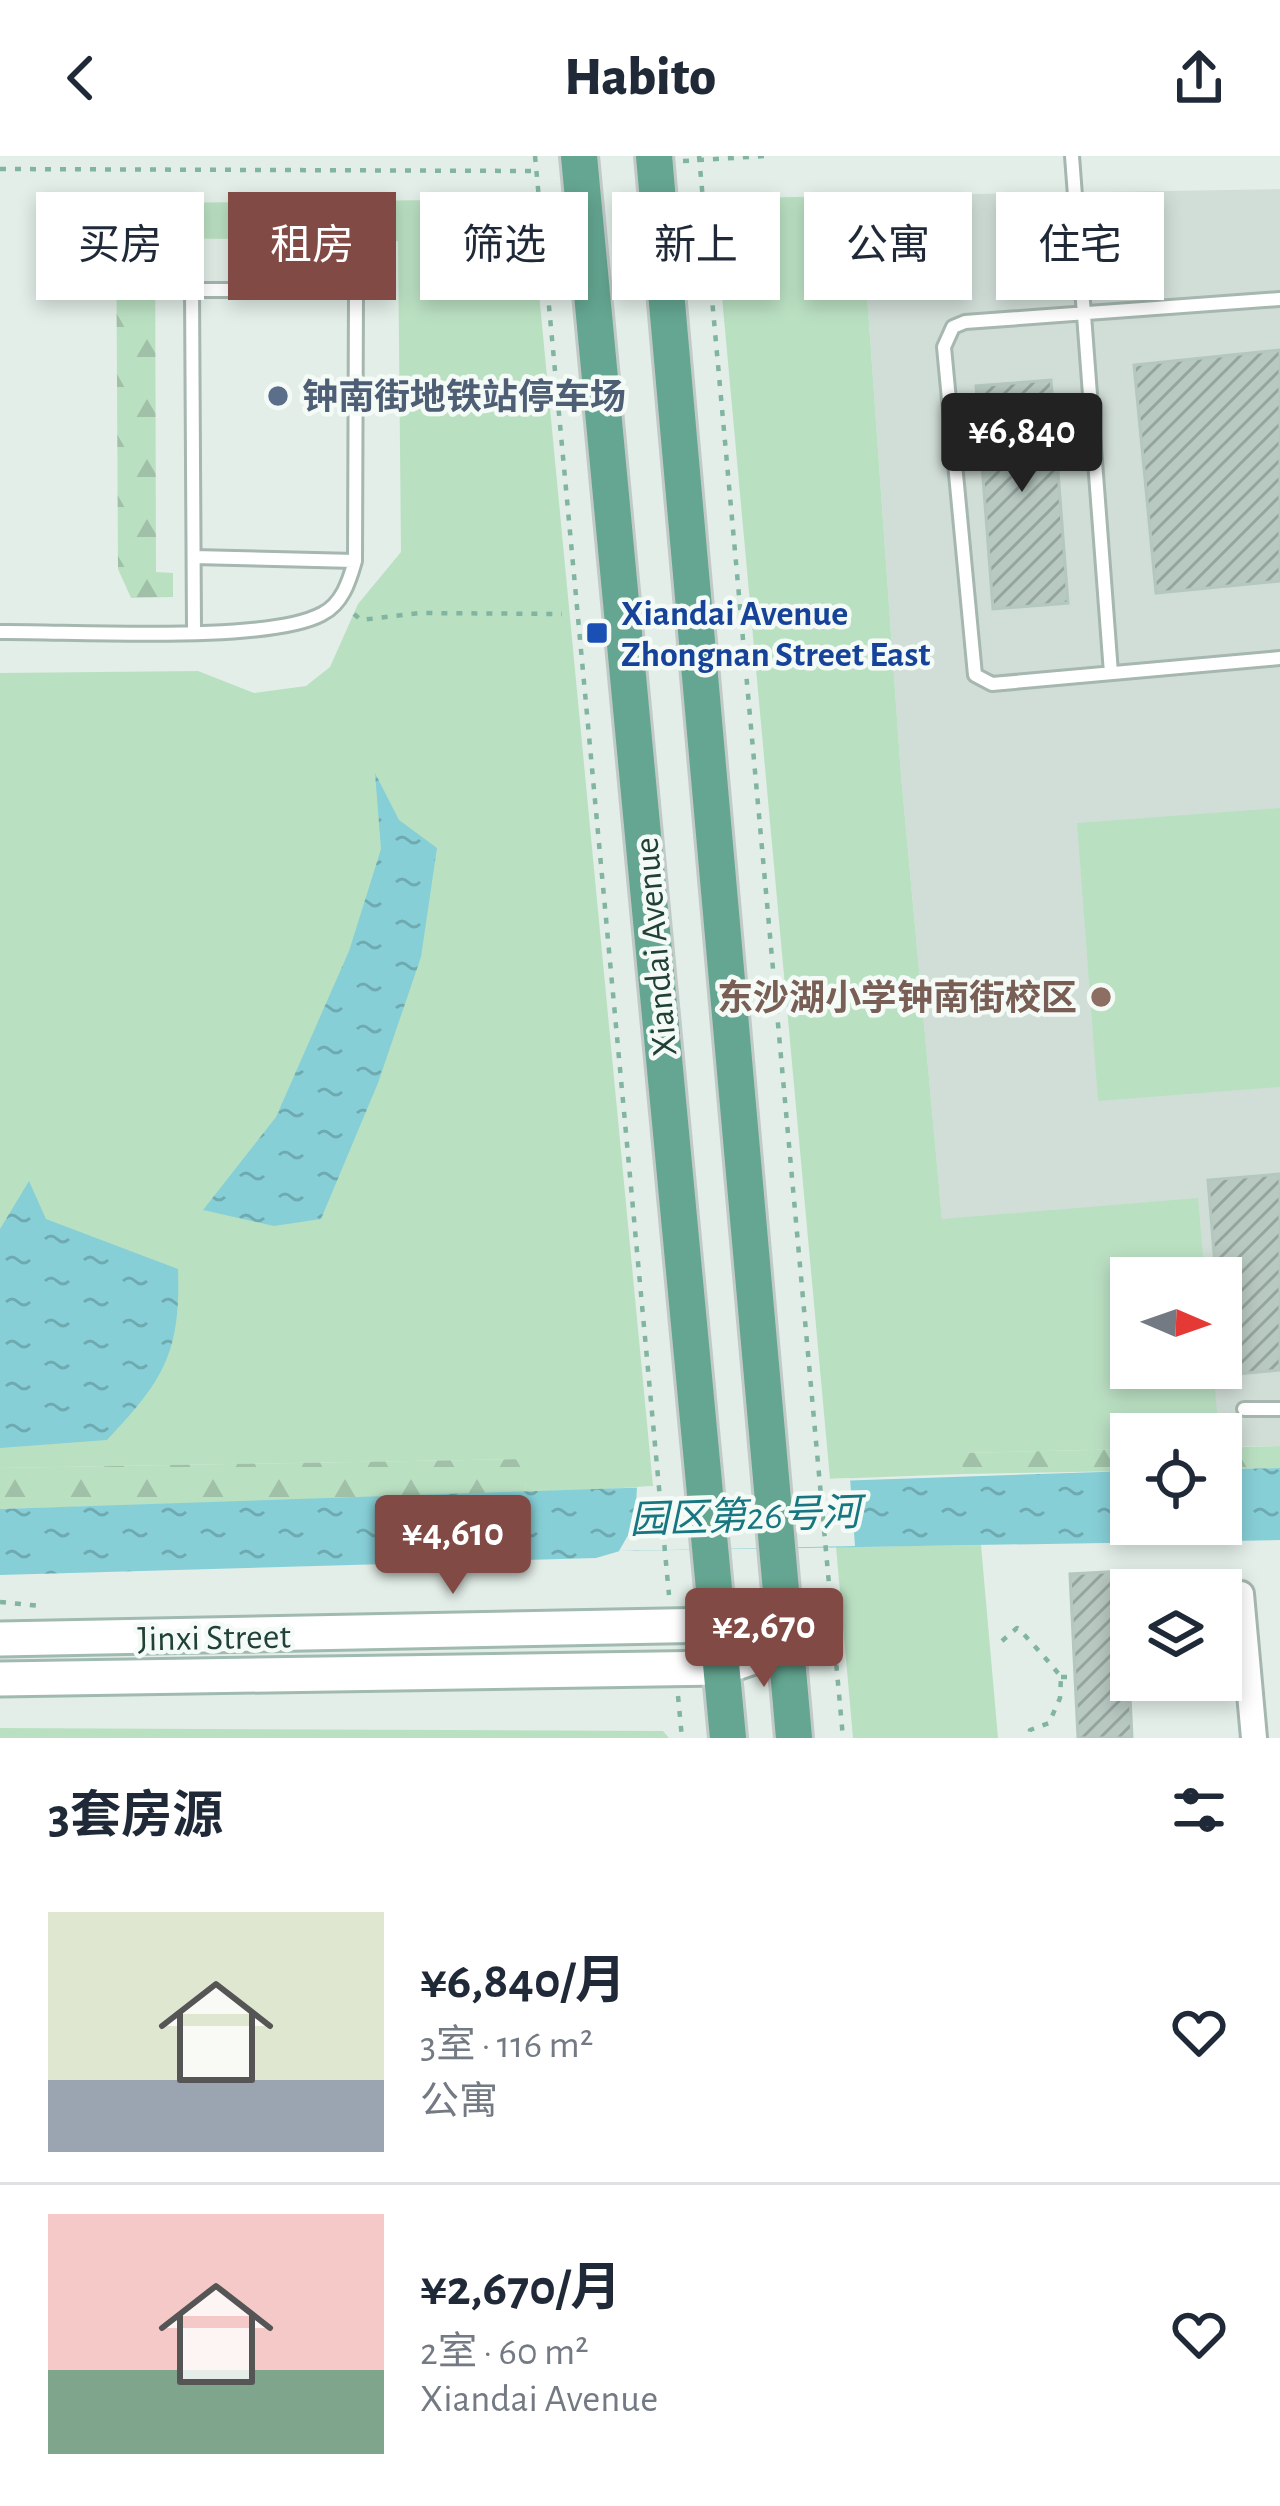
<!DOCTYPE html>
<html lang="zh">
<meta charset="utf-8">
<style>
:root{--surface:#fff;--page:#f6f6f7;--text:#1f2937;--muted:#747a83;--line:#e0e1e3;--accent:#824a44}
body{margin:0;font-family:"Alegreya Sans","Noto Sans SC",sans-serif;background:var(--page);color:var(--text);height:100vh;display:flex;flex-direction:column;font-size:45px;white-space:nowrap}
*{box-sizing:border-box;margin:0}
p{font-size:39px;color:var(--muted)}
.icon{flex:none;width:66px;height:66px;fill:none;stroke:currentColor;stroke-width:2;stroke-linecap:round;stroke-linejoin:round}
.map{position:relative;height:1582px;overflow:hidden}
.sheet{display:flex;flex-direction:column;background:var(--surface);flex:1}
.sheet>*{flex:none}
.guide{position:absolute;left:36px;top:36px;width:1209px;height:108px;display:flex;gap:24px}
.needle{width:78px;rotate:92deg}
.tools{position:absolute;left:1110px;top:1101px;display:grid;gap:24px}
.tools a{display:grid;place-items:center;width:132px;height:132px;border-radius:0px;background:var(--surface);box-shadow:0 6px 18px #0003;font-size:60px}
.price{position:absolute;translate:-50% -102px;padding:0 27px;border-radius:12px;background:var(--accent);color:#fff;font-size:39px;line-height:78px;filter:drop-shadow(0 3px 6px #0008)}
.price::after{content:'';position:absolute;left:50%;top:72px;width:36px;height:27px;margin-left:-18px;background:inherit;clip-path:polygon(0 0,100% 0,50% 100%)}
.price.active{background:#222;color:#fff}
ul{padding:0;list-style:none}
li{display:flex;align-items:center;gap:36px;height:300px;padding:0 48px}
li+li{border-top:3px solid var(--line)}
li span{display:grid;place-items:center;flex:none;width:336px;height:240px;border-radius:0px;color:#555}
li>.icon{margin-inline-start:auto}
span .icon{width:144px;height:144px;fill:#fffc;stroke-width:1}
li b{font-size:51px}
h2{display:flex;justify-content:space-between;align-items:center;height:144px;padding:0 48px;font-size:51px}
.pill{padding:0 42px;border-radius:0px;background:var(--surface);box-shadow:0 6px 18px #0003;font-size:42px;line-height:108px}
.pill.active{background:var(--accent);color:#fff}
header{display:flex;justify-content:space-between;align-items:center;height:156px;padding:0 48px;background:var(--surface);font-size:54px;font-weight:800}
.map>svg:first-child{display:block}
.built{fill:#d1ded7;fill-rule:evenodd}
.green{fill:#bae0c2}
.forest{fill:url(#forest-firs)}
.water{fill:url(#water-ripples)}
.pier{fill:#e3eee8}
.building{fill:url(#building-hatch);stroke:#b4c8bf;stroke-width:3}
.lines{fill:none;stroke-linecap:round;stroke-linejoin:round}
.service-casing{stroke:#a5b7af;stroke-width:18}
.minor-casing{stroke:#a5b7af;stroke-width:30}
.secondary-casing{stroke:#a0bab0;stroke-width:39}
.primary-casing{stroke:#c1cac7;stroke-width:42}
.path{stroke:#81b4a1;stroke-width:4.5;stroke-dasharray:6 9;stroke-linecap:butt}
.service{stroke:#fff;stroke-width:12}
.minor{stroke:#fff;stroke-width:24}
.secondary{stroke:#fff;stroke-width:33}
.primary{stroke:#64a691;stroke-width:36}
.service-dot{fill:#5c6f8a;stroke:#f4faf6;stroke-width:4.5}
.transit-dot{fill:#1a4fb4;stroke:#f4faf6;stroke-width:4.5}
.education-dot{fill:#8d6e63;stroke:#f4faf6;stroke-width:4.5}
.labels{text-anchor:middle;stroke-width:9;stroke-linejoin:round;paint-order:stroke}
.service-label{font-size:36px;font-weight:bold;fill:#4e5e75;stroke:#f4faf6;text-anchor:start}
.transit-label{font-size:36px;font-weight:bold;fill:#164399;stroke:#f4faf6;text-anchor:start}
.street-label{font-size:36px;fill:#214136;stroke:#f4faf6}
.education-label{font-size:36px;font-weight:bold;fill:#785e54;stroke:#f4faf6;text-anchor:end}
.water-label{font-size:39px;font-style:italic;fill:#167681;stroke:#f4faf6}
</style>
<header><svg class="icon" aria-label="back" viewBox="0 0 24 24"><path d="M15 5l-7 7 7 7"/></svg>Habito<svg class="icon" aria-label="share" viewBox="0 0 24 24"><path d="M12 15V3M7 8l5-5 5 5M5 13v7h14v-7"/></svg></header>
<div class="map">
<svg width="1280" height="1582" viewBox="0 0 1280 1582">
<defs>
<pattern id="forest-firs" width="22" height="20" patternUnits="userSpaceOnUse" patternTransform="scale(3)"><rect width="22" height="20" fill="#bae0c2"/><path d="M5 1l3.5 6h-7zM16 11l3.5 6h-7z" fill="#a0c1a7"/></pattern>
<pattern id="water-ripples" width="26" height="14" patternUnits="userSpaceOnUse" patternTransform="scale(3)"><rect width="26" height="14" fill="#87cfd7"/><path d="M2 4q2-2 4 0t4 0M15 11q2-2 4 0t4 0" fill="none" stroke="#6eaaaf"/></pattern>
<pattern id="building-hatch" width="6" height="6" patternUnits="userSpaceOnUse" patternTransform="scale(3)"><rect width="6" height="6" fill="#b8c9c1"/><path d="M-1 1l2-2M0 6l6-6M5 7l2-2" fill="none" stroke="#95a59e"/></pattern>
</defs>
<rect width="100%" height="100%" fill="#e3eee8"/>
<path class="built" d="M1280,33V1290H1221V1278H1131V1293L942,1063L901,619L860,40ZM1131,1122H1221V1212H1131Z"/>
<path class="green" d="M860,40L901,619L942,1063L1198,1042L1205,1122H1131V1212H1213L1219,1278H1131V1293L962,1297L963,1318L830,1323L717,86L732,42Z
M523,43L532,64L653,1330L526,1338L523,1303L0,1312V517L198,515L254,537L306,530L330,511L358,448L401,396L398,85L154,82L155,47Z
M1280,652V931L1098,945L1077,667Z
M981,1389L998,1582H853L836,1391Z
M0,1572L663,1575L669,1582H0Z"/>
<path class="forest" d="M116,46L155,47L156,416L173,417V441L131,442L118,413Z
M1280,1290V1312L1221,1313V1291Z
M1131,1293V1315L963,1318L961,1297Z
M524,1303L526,1338L0,1353V1312Z"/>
<path class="water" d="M375,617L399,664L437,692L421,801L378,927L321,1063L274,1070L203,1054L276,961L349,795L381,693Z
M29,1025L46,1063L178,1113C181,1197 163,1225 107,1284L0,1292V1073Z
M1280,1312V1384L620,1395L596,1402L0,1419V1353L1131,1315V1368H1221V1313Z"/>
<path class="pier" d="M850,1322L855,1390L619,1395L635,1367L637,1331Z"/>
<path class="building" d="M1280,194V425L1156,437L1134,209Z
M1051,224L1068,447L993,453L976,230Z
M1280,1018V1214L1224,1219L1221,1122H1216L1208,1024Z
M1124,1415L1132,1582H1078L1070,1418Z"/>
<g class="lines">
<g class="service-casing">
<path id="service" d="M1072,0L1111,517
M1280,143L965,166L953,171L944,191L975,519L992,528L1280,502
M194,401L355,405
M0,476C72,475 266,488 322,458C342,448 349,426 355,405L356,134H192L194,474
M1244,1253H1280"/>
</g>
<g class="minor-casing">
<path id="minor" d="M1241,1438L1254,1582"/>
</g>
<g class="secondary-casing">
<path id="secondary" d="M0,1483L718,1469L786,1490
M0,1523L721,1512L786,1490"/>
</g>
<g class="primary-casing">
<path id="primary" d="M579,0L728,1582
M654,0L794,1582"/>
</g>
<path class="path" d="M535,0L669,1439
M699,0L843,1582
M683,5L765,0
M0,13L534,15
M354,458L361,464L420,457L562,458
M0,1446L40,1450
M1002,1485L1017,1472C1022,1475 1057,1515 1061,1521L1060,1542L1049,1567L1030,1574L1029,1582
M1061,1521H1075
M678,1540L682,1582"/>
<use href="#service" class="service"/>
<use href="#minor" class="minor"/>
<use href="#secondary" class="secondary"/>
<use href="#primary" class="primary"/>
</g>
<circle class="service-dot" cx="278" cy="240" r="12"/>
<rect class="transit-dot" x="585" y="465" width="24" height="24" rx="6"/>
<circle class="education-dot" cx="1101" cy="841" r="12"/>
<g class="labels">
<g class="service-label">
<text x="302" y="253">钟南街地铁站停车场</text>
</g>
<g class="transit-label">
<text x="621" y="469">Xiandai Avenue<tspan x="621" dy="41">Zhongnan Street East</tspan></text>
</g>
<g class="street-label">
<text transform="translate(654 791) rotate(-95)" y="13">Xiandai Avenue</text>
<text transform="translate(214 1480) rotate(-1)" y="13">Jinxi Street</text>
</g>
<g class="education-label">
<text x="1077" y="854">东沙湖小学钟南街校区</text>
</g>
<g class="water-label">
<text transform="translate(745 1359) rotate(-2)" y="14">园区第26号河</text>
</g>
</g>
</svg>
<div class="tools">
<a><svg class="needle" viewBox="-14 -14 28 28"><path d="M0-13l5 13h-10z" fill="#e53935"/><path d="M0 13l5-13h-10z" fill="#747a83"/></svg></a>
<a><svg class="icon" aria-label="locate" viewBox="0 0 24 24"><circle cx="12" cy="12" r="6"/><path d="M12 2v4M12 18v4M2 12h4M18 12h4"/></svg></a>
<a><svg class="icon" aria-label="layers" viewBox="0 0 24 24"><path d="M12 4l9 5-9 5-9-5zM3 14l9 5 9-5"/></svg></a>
</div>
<b class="price active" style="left:1022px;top:339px">¥6,840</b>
<b class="price" style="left:453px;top:1441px">¥4,610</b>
<b class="price" style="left:764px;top:1534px">¥2,670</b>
<div class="guide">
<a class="pill">买房</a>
<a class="pill active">租房</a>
<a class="pill">筛选</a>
<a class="pill">新上</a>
<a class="pill">公寓</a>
<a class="pill">住宅</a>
</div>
</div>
<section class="sheet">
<h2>3套房源<svg class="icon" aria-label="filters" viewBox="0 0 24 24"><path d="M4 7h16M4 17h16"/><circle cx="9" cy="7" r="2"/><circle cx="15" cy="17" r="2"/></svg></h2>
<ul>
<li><span style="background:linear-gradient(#dfe7d0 70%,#9aa5b1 0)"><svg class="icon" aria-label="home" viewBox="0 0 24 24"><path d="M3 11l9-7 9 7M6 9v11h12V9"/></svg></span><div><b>¥6,840/月</b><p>3室 · 116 m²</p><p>公寓</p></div><svg class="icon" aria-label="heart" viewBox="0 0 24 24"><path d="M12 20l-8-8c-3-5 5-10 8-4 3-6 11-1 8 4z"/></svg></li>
<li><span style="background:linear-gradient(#f6c9c9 65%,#7fa58c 0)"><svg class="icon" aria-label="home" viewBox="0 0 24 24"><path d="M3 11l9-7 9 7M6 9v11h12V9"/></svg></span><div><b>¥2,670/月</b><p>2室 · 60 m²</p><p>Xiandai Avenue</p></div><svg class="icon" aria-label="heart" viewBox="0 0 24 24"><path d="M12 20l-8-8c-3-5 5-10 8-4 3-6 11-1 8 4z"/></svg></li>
</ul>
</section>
